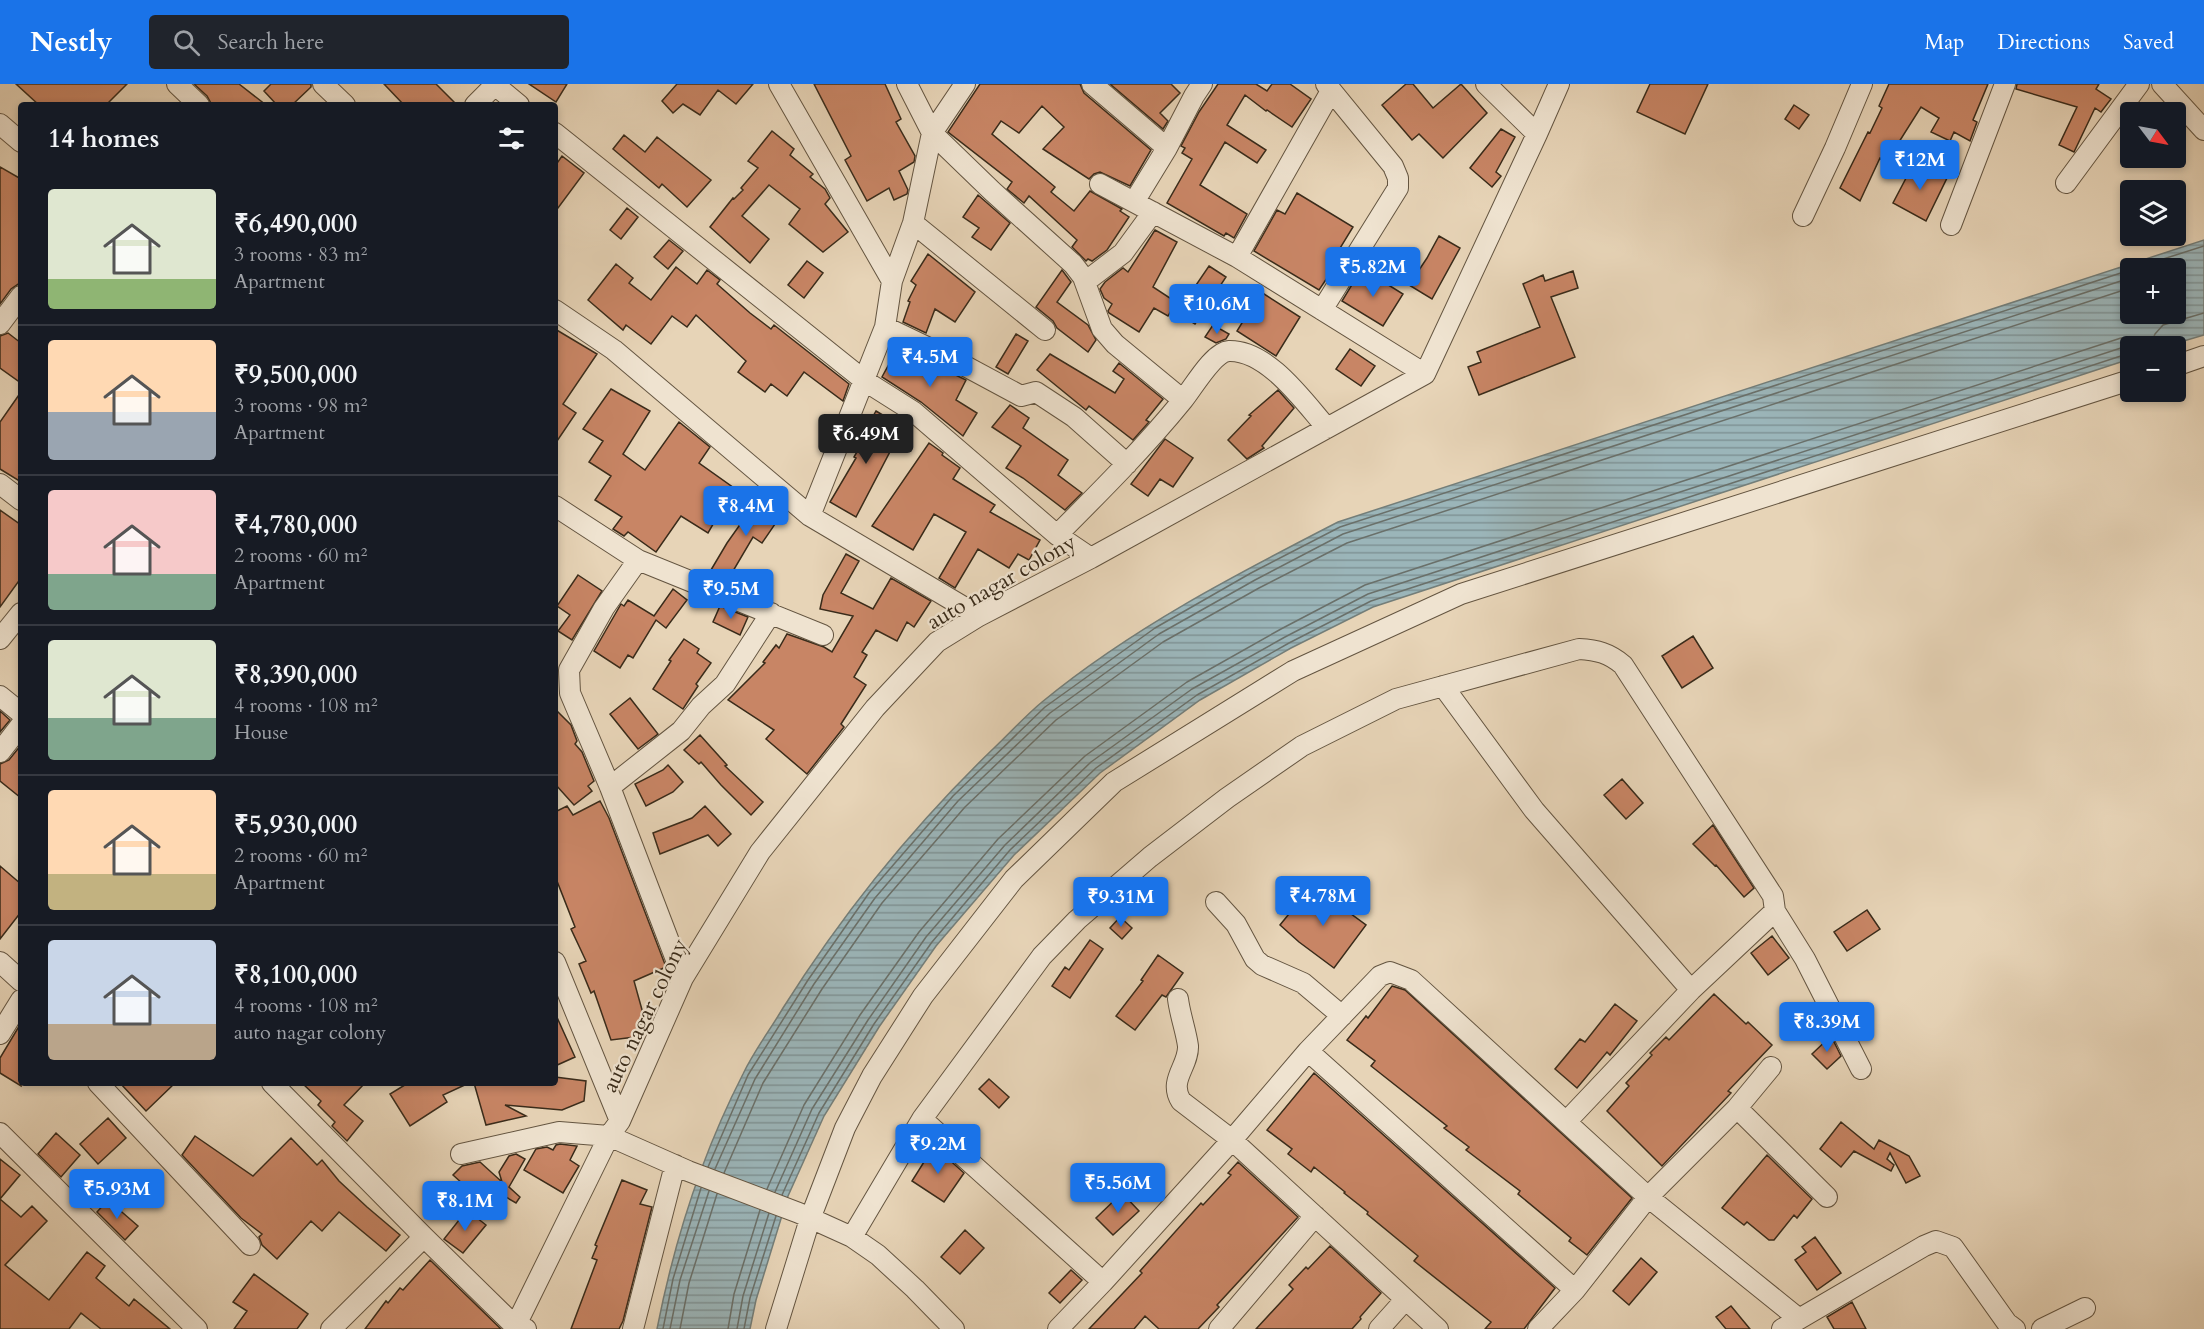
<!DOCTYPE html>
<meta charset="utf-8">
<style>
:root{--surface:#171b24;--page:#20242c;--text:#f1f3f6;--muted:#9ea1a6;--line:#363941;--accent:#1a73e8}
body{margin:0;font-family:Cardo,serif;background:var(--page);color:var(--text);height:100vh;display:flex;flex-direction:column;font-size:22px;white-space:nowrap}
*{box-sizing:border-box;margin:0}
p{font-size:20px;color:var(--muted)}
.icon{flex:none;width:33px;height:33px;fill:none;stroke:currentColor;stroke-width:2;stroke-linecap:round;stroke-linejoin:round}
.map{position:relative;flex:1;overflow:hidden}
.details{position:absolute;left:18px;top:18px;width:540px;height:984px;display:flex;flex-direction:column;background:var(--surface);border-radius:6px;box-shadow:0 3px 9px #0003}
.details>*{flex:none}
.needle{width:39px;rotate:122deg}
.controls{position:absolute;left:2120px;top:18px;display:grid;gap:12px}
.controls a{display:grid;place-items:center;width:66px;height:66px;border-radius:6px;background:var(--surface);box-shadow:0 3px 9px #0003;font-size:30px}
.price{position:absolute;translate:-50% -51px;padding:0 14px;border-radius:6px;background:var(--accent);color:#fff;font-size:20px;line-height:39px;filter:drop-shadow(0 2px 3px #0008)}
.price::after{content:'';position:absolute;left:50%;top:36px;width:18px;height:14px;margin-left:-9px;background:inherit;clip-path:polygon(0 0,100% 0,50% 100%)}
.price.on{background:#222;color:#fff}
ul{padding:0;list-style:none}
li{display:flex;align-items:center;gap:18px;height:150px;padding:0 30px}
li+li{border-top:2px solid var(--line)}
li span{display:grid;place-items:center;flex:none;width:168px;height:120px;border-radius:6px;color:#555}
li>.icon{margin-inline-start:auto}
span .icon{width:72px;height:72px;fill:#fffc;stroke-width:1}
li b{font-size:26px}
h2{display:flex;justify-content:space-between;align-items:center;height:72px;padding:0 30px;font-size:26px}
header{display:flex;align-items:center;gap:36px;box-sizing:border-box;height:84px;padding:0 30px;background:var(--accent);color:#fff}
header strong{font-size:28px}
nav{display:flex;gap:33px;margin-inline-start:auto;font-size:21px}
.search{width:420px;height:54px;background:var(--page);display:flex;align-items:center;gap:15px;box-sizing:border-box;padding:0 21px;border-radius:6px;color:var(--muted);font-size:22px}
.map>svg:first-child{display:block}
.water{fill:url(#water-rules);stroke:#747e79;stroke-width:1.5;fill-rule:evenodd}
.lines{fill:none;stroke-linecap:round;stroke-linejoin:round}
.shore{stroke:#6a706a;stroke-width:1.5}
.building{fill:#c88565;stroke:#392b1a;stroke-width:1.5}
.minor-casing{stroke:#645541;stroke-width:22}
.minor{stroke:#efe3d0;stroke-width:20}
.labels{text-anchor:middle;stroke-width:4.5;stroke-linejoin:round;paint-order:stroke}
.street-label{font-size:22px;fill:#392b1a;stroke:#efe3d0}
</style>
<header>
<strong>Nestly</strong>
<div class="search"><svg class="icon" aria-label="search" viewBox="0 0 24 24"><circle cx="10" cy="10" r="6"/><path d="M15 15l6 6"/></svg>Search here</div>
<nav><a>Map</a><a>Directions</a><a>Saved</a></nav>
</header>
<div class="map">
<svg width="2204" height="1245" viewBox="0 0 2204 1245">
<defs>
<pattern id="water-rules" width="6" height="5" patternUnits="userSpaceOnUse" patternTransform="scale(1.5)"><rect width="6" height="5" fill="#9bb5b9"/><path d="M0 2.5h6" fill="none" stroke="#7f9396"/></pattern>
</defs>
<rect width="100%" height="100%" fill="#e7d4b7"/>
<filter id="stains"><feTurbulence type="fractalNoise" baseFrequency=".00333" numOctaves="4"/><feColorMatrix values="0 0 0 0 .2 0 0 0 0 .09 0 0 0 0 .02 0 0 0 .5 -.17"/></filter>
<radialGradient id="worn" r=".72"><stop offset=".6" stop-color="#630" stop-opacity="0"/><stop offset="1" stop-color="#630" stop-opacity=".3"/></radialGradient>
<path class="water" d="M2204,156V251L2167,262H2130V275L1373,523L1291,564L1200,616L1100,689L1014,771L936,862L879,943L824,1032L788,1112L756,1216L750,1245H657C674,1158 702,1070 743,990C754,967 770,946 783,924C843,829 913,742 994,664C1010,649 1025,632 1042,618C1132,544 1235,491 1338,438ZM2130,184H2175V230H2130Z"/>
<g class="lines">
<path class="shore" d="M2135,184L2204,162
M708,1083L748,991L808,896L869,809L953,712L1045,623L1155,544L1251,489L1340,443L2130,186
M715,1085L755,995L814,900L875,814L958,717L1050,629L1159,550L1255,496L1343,450L2130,194
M724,1089L763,999L822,905L882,819L965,723L1056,636L1163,558L1259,504L1347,459L2130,204
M767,1105L804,1021L860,931L919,848L998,755L1085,672L1187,598L1281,545L1365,501L2121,254L2134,253L2150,262L2155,250L2163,241L2204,229
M775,1108L812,1025L868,936L926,853L1005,761L1091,678L1192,605L1285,553L1368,510L2124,263L2133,262
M782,1111L819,1029L874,940L932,858L1010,766L1096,684L1197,611L1289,559L1371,517L2130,269
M663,1245L673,1195L701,1104
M670,1245L680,1196L709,1107
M680,1245L689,1199L717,1110
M728,1245L734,1210L760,1126
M737,1245L743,1212L769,1129
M744,1245L750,1214L776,1132"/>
</g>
<path class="building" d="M16,0H127L106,21H39Z
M194,0H239L266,21H212L207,12Z
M271,0H311V3L292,21H277L264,7Z
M384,0H436L457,21H404Z
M529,0H567L556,18Z
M677,0H753L736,20L718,6L700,31L683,20L673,29L662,17Z
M814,0H885L901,35L896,38L915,72L914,78L899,87L908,106L907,110L894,116L889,104L867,117L845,76L851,72Z
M980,0H1080L1084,9L1151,66L1130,102L1100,88L1094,90L1089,95L1043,65L1064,43L1042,22L1019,49L1001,37L992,50L1055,103L1051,108L1074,127L1090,107L1122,125L1120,127L1129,133L1107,166L1092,177L1088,175L1086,177L1072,163L1077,156L1029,112L1024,119L1007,105L1012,98L948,48Z
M1110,0H1171L1180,9L1160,29L1168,37L1163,45Z
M1218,0H1256L1267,7L1272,0H1290L1311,15L1292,43L1267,26L1266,27L1245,11L1227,41L1266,66L1257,79L1225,58L1200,101L1247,130L1234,154L1226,149L1224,152L1167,119L1192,75L1182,69L1185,64L1181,62L1199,28Z
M1406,0H1413L1433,24L1461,0L1487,29L1443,74L1419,50L1412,56L1382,21Z
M1650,0H1708L1685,50L1637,28Z
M1889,0H1988L1973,36L1977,38L1970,57L1954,48L1950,57L1931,48L1939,34L1921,23L1887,77L1880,74L1860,117L1840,104L1868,48L1870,49L1882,24L1879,22Z
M2017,0H2099L2096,5L2111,15L2101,28L2095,24L2074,68L2059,61L2077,23L2016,5Z
M1794,21L1809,31L1799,45L1785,35Z
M1501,45L1515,53L1496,88L1501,92L1492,103L1470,84Z
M772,47L794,65L790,71L813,90L810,93L825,105L830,114L825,120L848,148L823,168L789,140L800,125L769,101L742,132L769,155L750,179L710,143L733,114L734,115L743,106L741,104L758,84L748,77Z
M624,51L645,68L657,53L711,96L687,123L662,100L659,104L613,65Z
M562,72L584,89L555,128V82Z
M1914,79L1947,94L1926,137L1893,119Z
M0,83L21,95V198L11,205L0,220Z
M1297,109L1353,143L1334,174L1339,176L1319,206L1254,167L1277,126L1285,130Z
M978,111L1010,139L991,166L972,153L979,144L963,133Z
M627,124L638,133L621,155L610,146Z
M1155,146L1177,158L1153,203L1176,218L1168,232L1154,224L1139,248L1109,229L1108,227L1112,220L1104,214L1100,205L1105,198L1123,184L1128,188Z
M1439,152L1460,164L1432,215L1409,201L1427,174Z
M669,156L683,167L668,185L654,173Z
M928,170L975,208L955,238L935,225L926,249L903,238L910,218L908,217L916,201L911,197Z
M807,177L823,189L804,214L788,201Z
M616,180L633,194L629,199L651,216L676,183L697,200L707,186L720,196L717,200L750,229L771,245L774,241L849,300L843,317L804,288L787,312L771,300L765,308L738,288L746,277L696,231L687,243L672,232L651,260L626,241L623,246L588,216Z
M1209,182L1226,193L1195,240L1177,229Z
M1062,186L1071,198L1057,218L1088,241L1096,256L1088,268L1057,244L1053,237L1036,223Z
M1366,187L1403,210L1383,242L1342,217L1359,189L1363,192Z
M1573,187L1578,204L1551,213L1575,273L1479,311L1468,283L1481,278L1477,268L1540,243L1523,200L1543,191L1545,197Z
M1261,208L1300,233L1276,272L1237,247Z
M1213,241L1229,250L1226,255L1216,259L1205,253Z
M555,245L597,270L563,320L576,329L555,360Z
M8,249L21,259V299L0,284V252Z
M1016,250L1028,257L1008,290L996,283Z
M894,261L966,296L956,316L977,329L963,352L921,318L882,293L895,269L891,268Z
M1350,265L1375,282L1361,302L1336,285Z
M1050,270L1115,309L1124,295L1113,287L1119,279L1163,315L1146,336L1149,338L1133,356L1089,322L1086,326L1037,286Z
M611,305L650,327L623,370L645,386L679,338L710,363L699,379L734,404L708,449L681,432L656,468L628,448L624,452L613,445L622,433L595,416L611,392L589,378L603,357L583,345Z
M1278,306L1294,324L1262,362L1264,364L1247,375L1228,356L1251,332L1249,331Z
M21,308V398L0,385V338Z
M1010,321L1029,334L1023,344L1068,376L1058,391L1082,409L1065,426L1023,394L1006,384L1021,362L992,343Z
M876,327L896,339L887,354L895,358L856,433L830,418L856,374L854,373L861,361L858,359Z
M1165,355L1193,374L1173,403L1160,395L1148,412L1131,400Z
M929,359L943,369L942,371L960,384L953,395L995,421L990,428L1040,456L1029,476L1018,470L1009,484L978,465L955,504L939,494L966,448L934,430L913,466L872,442Z
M761,411L784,427L762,459L753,453L726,499L708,491L727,459Z
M0,426L21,441V494L0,523Z
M846,470L859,477L841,509L873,525L891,494L931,517L914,543L907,538L897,557L876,546L862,568L867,571L854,593L866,601L841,640L844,643L807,690L766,655L774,646L728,616L765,579L763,578L776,561L779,564L787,550L824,563L832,568L853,532L820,525L823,511Z
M578,491L602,507L572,556L558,547L570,531L557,522Z
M673,505L687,516L666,544L656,536L633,574L628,571L620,584L594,567L621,520L624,522L628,516L654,532Z
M720,522L748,533L740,551L713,538Z
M1693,552L1713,584L1682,604L1662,572Z
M684,555L699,565L697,569L711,579L696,600L698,602L683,625L653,605L671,577L669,576Z
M630,614L658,650L638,665L610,630Z
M555,625L571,641L577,657L575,660L582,668L594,697L588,702L592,707L574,721L555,700Z
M0,627L10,636L0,648Z
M700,651L727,681L725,682L763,718L751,731L721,701L701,678L699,680L684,666Z
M21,661V714L0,697V680L9,676Z
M668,681L683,698L673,708L646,722L635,700L663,686Z
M1622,695L1643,719L1626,735L1604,711Z
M600,717L609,734L666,883L634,897L644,933L635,953L611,956L594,907L591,909L579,880L586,877L571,845L575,843L555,792V728L567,722L573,731Z
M705,722L731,750L718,762L708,751L660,770L653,749L692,734Z
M1713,741L1754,804L1744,813L1716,781L1715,782L1693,760Z
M0,782L21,800V828L0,855Z
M1310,804L1328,820L1332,816L1366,841L1334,884L1299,858L1280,841Z
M1867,826L1880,845L1847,867L1834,848Z
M1120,833L1132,844L1122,855L1110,844Z
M1772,852L1789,874L1768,891L1751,869Z
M1090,856L1103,865L1070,914L1052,902L1065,883L1069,886Z
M1158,871L1183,889L1166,913L1162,911L1135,946L1116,932L1143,897L1141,896Z
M1392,902L1405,906L1632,1114L1587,1171L1569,1157L1571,1154L1518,1110L1520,1107L1466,1066L1469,1063L1444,1044L1447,1042L1371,982L1375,977L1347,956L1366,932L1368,934Z
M1714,910L1746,940L1748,938L1772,961L1728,1007L1731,1009L1662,1082L1607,1027L1629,1002L1626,999L1652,971L1650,969L1666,953L1669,956Z
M1615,920L1637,937L1610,971L1607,968L1577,1004L1555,985L1580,955L1585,958Z
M555,929L575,973L555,982Z
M21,939V1002L0,989V974Z
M1831,952L1841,972L1827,985L1812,970Z
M1314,989L1555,1204L1524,1245H1485L1491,1238L1414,1177L1418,1172L1367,1130L1368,1128L1344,1109L1345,1108L1314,1083L1311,1088L1288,1070L1292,1065L1267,1046Z
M555,993L586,997L584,1017L562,1026L505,1021L526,1032L486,1041L474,999H555Z
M989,995L1009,1013L999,1024L979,1005Z
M120,999H175L146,1027Z
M302,999H365L344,1021L363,1037L347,1057L332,1042L335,1038L318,1021L321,1017Z
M408,999H469L443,1011L447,1018L410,1042L390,1010Z
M108,1034L126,1054L98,1080L80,1060Z
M1841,1038L1874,1065L1879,1056L1909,1072L1920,1092L1906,1099L1890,1069L1887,1075L1894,1081L1891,1087L1854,1067L1841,1083L1820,1065Z
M56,1049L80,1071L61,1093L38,1070Z
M195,1052L253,1092L291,1054L317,1081L322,1076L339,1097L367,1123L400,1151L386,1167L339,1128L322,1147L311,1137L277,1175L262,1161L259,1153L262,1150L241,1134L182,1071Z
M560,1060L577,1062L570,1076L579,1082L563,1109L524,1086L536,1065L547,1063L553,1066L556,1061Z
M934,1062L964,1089L944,1118L912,1097Z
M516,1070L525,1075L509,1103L520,1113L516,1119L482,1099L473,1109L453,1091L462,1082L480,1078L502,1098L499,1088L509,1072Z
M1767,1071L1812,1115L1797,1134L1794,1131L1774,1156H1769L1747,1138L1744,1141L1722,1124Z
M0,1075L20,1091L0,1115L21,1133L32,1122L47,1137L5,1181L49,1216L87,1168L105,1182L96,1194L129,1222L134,1215L170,1245H101L81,1229L69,1245H0Z
M1238,1078L1298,1133L1217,1221L1219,1223L1198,1245H1159L1145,1232L1134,1245H1089L1142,1189L1140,1187L1201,1119L1203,1121L1231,1091L1228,1089Z
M622,1096L647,1106L640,1120L652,1123L623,1237L619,1245H571L597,1176L592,1174L597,1162L595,1161Z
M1122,1109L1139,1127L1113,1151L1096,1134Z
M108,1116L138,1142L125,1156L97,1128Z
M467,1126L486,1141L463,1169L444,1155Z
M965,1146L984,1164L960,1190L941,1173Z
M1815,1153L1841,1189L1817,1206L1795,1176L1806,1168L1802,1163Z
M1330,1162L1381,1209L1360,1233L1361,1235L1352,1245H1256L1293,1205L1289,1201L1306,1183L1308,1185Z
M1641,1174L1657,1188L1629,1221L1613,1207Z
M430,1176L501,1245H365L386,1217L388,1219L400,1204L403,1206Z
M1071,1186L1082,1196L1060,1219L1049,1209Z
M254,1190L308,1230L297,1245H234L247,1227L233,1218Z
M1852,1218L1866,1245H1834L1827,1233Z
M1731,1222L1750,1245H1726L1716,1233Z"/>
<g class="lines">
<g class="minor-casing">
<path id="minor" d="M177,0L199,21
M323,0L345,21
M779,0L892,197
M907,0L932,49L992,107L1073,180L1083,193L1102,245L1115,260L1183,316
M1092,0L1167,64
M1486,0L1537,50
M2162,0L2204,46
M495,1L519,21
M475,21L496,0
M0,40L21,58
M555,49L865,297L914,328L1057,451L1091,474
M2066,99L2139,0
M1100,100L1237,173L1425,290
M1134,118L1167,64L1194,12L1202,0
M1803,132L1835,64L1862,0
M913,139L1045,246
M1951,141L2005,0
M1237,173L1331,7
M1085,198L1123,169L1153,128
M555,226L614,266L810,432L979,532
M1322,226L1398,104V94L1393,82L1326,0
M0,240L21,212
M885,243L954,276L1021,312L1036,308L1074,333L1127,380
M2175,282L2204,272
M0,400L21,416
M555,422L638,476L604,524L569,586L570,609L610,703L683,894
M810,432L885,243L892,197L913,139L932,49L965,0
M1057,451C1101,407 1144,364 1183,316C1193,304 1213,268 1229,267C1268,266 1304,318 1327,344
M638,476L823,551
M0,555L21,529
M1443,602L1534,726L1691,906
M0,612L21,629
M0,668L21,641
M610,703L681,647L701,622L725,600L771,529
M1216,818L1236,840L1255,875L1262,881L1303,899L1342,932
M1775,827L1805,875L1861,985
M0,878L21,897
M555,878L620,1037
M1178,915C1180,931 1186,947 1188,962C1189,982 1168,996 1181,1017L1232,1056L1438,1245
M0,950L21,916
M1308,967L1575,1206
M98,999L250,1161
M272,999L424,1153L516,1243L526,1245
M1737,1024L1771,983
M922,1035L1103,1198
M0,1049L197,1245
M461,1070L559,1048L609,1052L688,1087L799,1129L852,1153L878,1171L915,1205L954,1245
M852,1153L922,1035L1042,872L1077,836L1150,773L1227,714L1302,662L1396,615L1579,565C1597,566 1609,569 1623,581L1773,812L1775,827L1691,906L1566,1038
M331,1245L424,1153
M514,1245L609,1052L620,1037L683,894L760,768L875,624L937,558L979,532L1091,474L1425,290L1537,50L1559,0
M633,1245L675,1081
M776,1245L810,1135L845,1044L872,992L923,912L1014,795L1114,698L1293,587L1461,510L2130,296
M1058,1245L1103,1198L1232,1056L1308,967L1380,892L1390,888L1411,896L1648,1113L1798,1234
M1219,1245L1315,1132
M1379,1245L1405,1216
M1538,1245L1575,1206L1648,1113L1737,1024L1827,1113
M1782,1245L1924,1162L1936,1157L1953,1163L2007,1239L2015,1245
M2042,1245L2085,1224"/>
</g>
<use href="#minor" class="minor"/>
</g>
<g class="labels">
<g class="street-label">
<text transform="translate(1001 497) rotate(-30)" y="8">auto nagar colony</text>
<text transform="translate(644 931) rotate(-64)" y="8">auto nagar colony</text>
</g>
</g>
<rect width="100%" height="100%" filter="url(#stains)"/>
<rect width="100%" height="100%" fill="url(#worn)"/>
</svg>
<div class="controls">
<a><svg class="needle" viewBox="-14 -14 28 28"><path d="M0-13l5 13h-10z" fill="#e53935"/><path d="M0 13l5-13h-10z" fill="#9ea1a6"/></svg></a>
<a><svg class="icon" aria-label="layers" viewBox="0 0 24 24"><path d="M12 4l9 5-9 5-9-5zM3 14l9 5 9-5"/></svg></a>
<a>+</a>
<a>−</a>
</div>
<b class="price" style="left:1920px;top:107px">₹12M</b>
<b class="price" style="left:1373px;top:214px">₹5.82M</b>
<b class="price" style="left:1217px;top:251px">₹10.6M</b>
<b class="price" style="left:930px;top:304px">₹4.5M</b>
<b class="price on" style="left:866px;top:381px">₹6.49M</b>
<b class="price" style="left:746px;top:453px">₹8.4M</b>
<b class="price" style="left:731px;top:536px">₹9.5M</b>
<b class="price" style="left:1323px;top:843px">₹4.78M</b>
<b class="price" style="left:1121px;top:844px">₹9.31M</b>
<b class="price" style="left:1827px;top:969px">₹8.39M</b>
<b class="price" style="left:938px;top:1091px">₹9.2M</b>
<b class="price" style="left:1118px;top:1130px">₹5.56M</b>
<b class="price" style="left:117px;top:1136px">₹5.93M</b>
<b class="price" style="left:465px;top:1148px">₹8.1M</b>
<section class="details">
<h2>14 homes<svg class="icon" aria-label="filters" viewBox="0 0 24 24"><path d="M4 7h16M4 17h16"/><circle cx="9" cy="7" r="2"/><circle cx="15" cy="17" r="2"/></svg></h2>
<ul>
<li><span style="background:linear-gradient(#dfe7d0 75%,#8fb573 0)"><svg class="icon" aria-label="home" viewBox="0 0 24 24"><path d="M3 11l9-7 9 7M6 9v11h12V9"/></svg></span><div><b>₹6,490,000</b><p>3 rooms · 83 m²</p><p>Apartment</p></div></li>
<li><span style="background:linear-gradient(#ffd9b3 60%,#9aa5b1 0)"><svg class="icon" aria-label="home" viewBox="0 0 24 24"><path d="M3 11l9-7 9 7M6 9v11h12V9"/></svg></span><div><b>₹9,500,000</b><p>3 rooms · 98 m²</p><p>Apartment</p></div></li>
<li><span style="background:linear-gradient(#f6c9c9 70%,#7fa58c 0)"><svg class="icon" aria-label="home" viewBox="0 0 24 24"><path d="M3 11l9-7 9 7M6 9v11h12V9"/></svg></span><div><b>₹4,780,000</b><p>2 rooms · 60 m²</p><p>Apartment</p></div></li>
<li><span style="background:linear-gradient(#dfe7d0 65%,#7fa58c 0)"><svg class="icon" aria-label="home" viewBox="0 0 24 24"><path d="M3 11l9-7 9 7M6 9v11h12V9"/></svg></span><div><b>₹8,390,000</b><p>4 rooms · 108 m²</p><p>House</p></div></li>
<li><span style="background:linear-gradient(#ffd9b3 70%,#c2b280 0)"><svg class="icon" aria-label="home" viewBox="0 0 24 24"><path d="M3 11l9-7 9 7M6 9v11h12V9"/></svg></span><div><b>₹5,930,000</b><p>2 rooms · 60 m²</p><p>Apartment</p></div></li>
<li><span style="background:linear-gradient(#c9d6e8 70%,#b9a48a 0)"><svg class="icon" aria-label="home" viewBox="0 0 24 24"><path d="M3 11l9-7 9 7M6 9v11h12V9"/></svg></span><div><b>₹8,100,000</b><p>4 rooms · 108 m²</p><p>auto nagar colony</p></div></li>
</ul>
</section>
</div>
